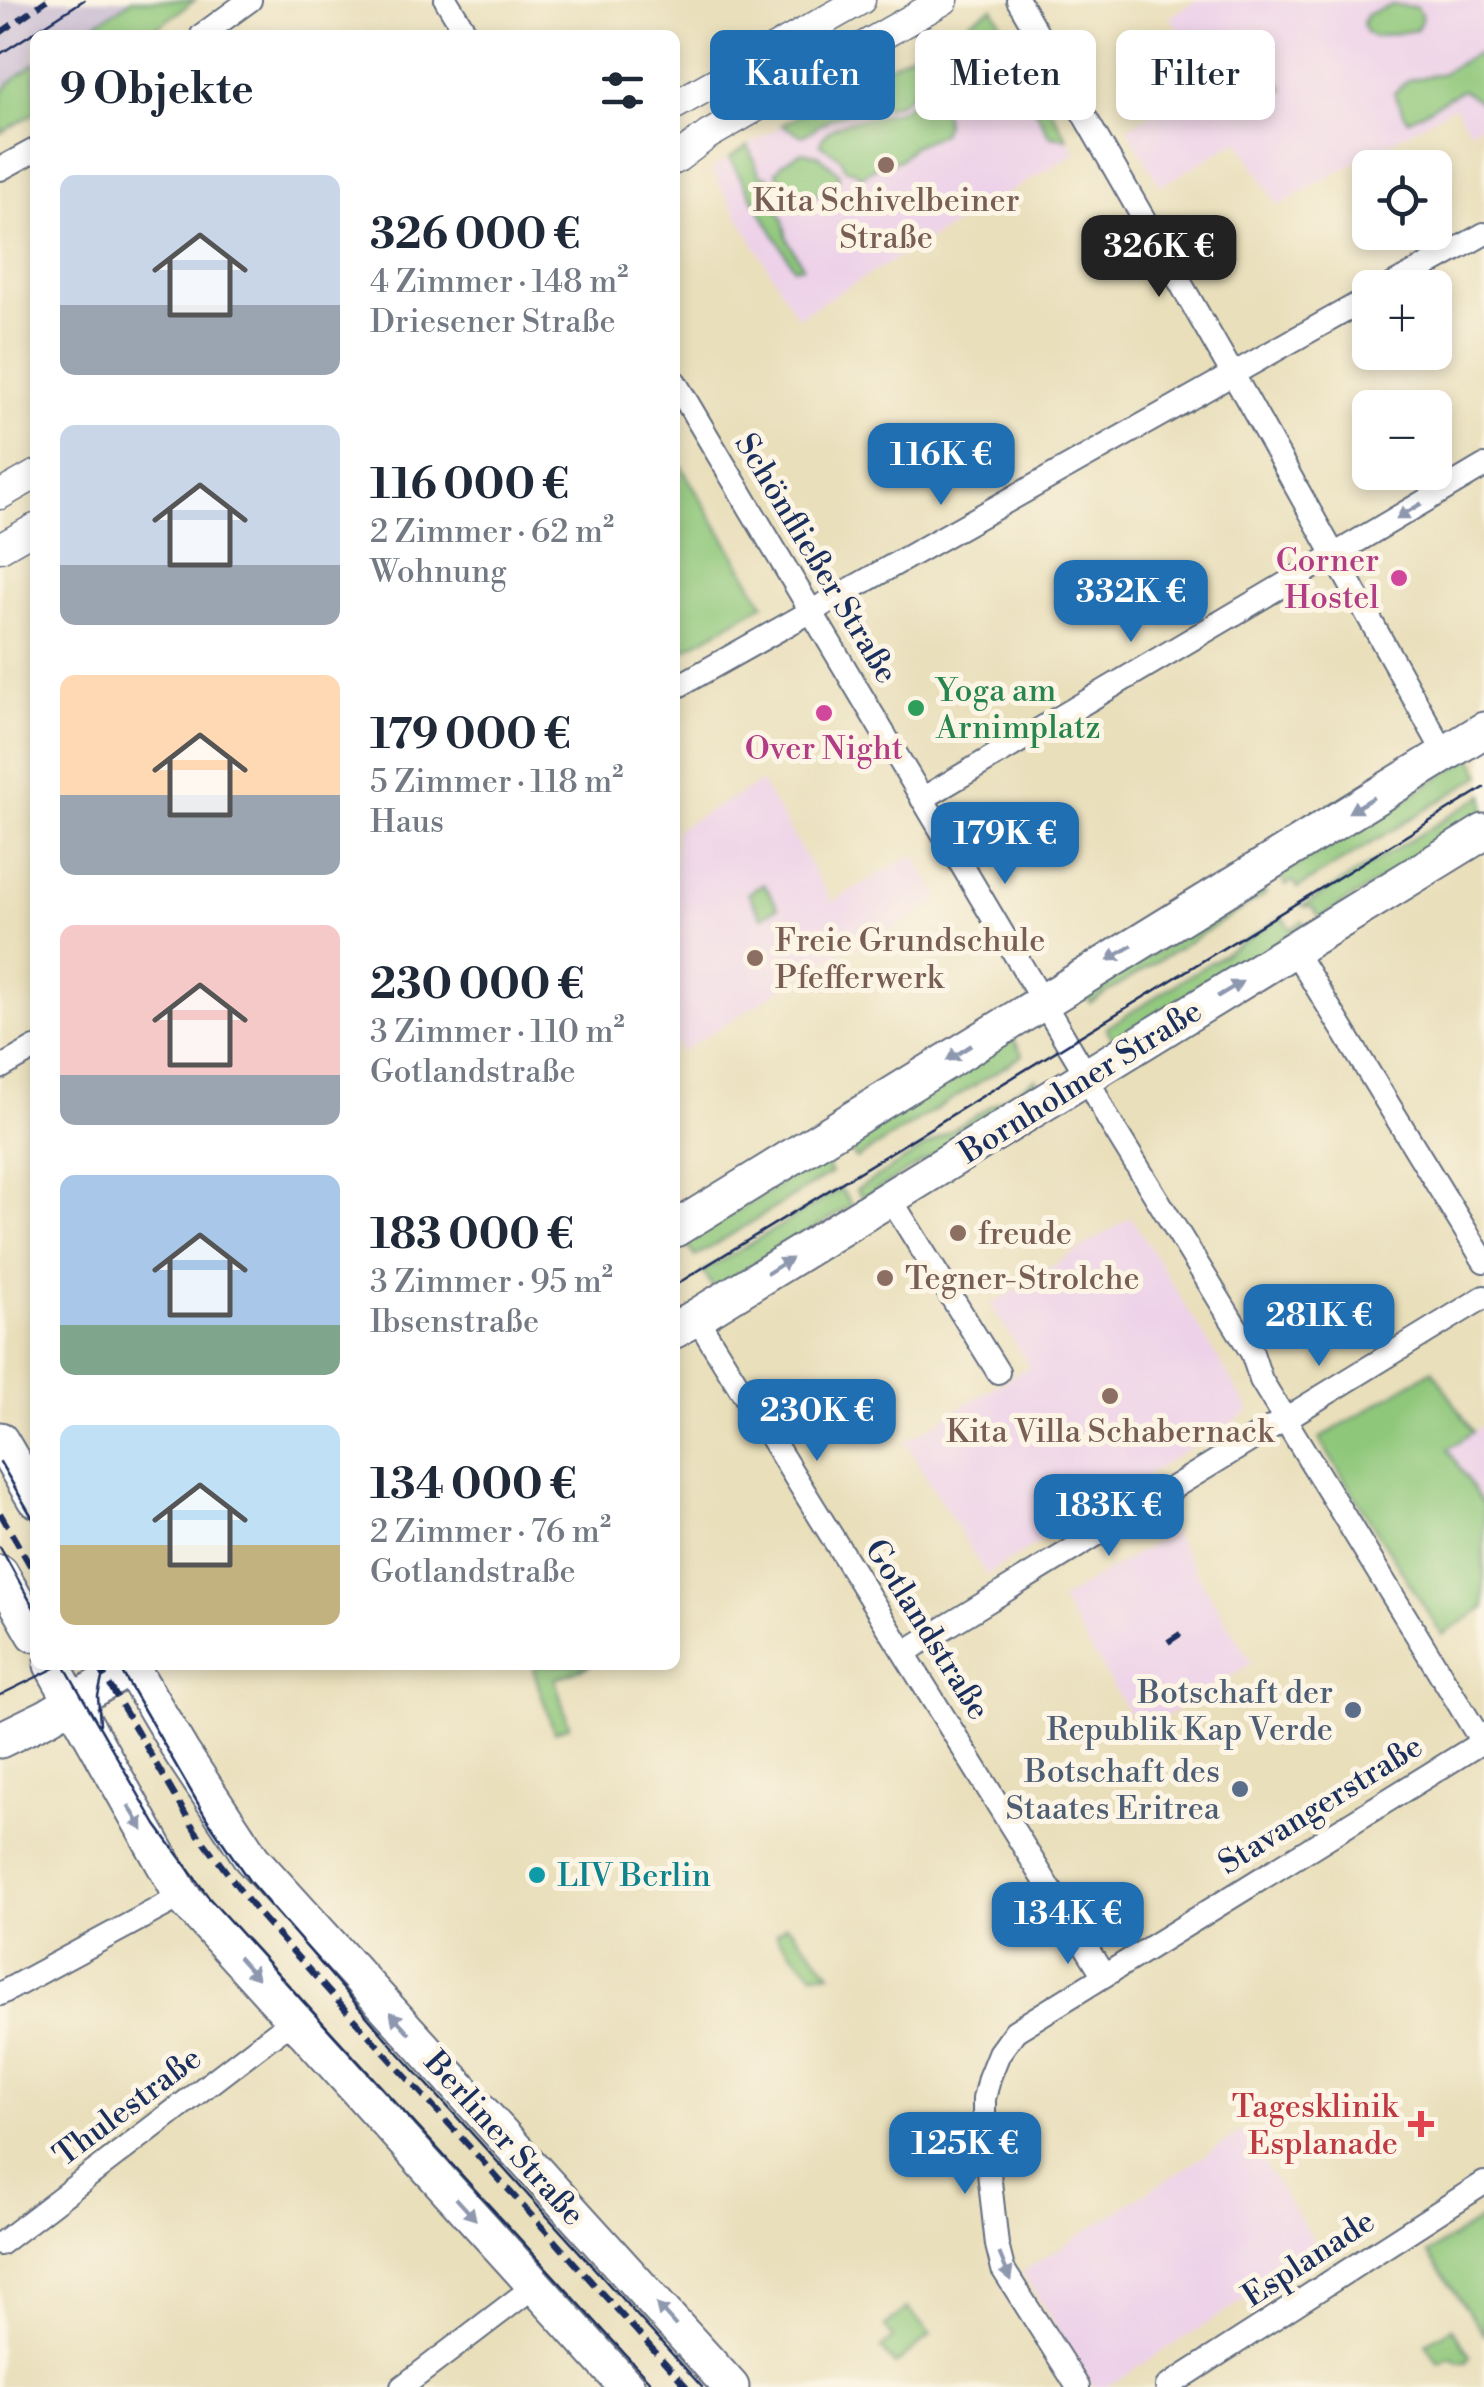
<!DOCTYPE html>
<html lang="de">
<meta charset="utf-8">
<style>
:root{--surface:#fff;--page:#f6f6f7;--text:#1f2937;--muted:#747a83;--accent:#1f6fb2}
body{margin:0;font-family:"Libre Bodoni",serif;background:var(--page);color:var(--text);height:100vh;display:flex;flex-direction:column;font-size:38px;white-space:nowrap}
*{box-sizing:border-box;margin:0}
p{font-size:32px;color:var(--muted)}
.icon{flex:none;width:55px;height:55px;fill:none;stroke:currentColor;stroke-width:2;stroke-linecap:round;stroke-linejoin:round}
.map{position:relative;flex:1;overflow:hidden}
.drawer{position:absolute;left:30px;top:30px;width:650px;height:1640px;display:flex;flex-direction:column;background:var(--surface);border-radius:15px;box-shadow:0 5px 15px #0003}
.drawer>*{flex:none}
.guide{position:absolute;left:710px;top:30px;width:622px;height:90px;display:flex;gap:20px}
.buttons{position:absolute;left:1352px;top:150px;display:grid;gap:20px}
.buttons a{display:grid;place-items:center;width:100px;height:100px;border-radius:15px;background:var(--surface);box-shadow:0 5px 15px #0003;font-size:50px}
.price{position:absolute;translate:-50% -85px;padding:0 22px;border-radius:20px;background:var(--accent);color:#fff;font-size:32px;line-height:65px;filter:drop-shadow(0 2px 5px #0008)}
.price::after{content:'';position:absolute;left:50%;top:60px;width:30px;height:22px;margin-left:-15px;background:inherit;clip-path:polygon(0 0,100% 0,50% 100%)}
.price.current{background:#222;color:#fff}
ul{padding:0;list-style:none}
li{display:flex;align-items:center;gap:30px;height:250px;padding:0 30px}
li span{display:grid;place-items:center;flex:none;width:280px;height:200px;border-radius:15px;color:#555}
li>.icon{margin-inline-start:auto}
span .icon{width:120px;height:120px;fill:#fffc;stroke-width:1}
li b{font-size:42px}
h2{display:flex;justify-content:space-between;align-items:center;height:120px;padding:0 30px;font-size:42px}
.pill{padding:0 35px;border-radius:15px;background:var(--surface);box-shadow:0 5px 15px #0003;font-size:35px;line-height:90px}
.pill.current{background:var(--accent);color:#fff}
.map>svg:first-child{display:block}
.built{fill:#edd1e9}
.industrial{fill:#ccbfd4}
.green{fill:#8fc77a;stroke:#557b6c;stroke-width:2.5}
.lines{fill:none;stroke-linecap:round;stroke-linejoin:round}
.minor-casing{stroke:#636d7f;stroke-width:26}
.tertiary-casing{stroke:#636d7f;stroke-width:31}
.primary-casing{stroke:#636d7f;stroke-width:39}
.minor{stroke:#fff;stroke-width:22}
.tertiary{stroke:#fff;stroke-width:28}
.primary{stroke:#fff;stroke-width:35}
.tram{stroke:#1b2f5e;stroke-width:2.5}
.rail{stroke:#1b2f5e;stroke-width:6;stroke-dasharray:15 8;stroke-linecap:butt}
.oneway{fill:#8d97ae}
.education-dot{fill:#8d6e63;stroke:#fcf5e5;stroke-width:4}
.hotel-dot{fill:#d1479c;stroke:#fcf5e5;stroke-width:4}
.leisure-dot{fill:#2e9e5b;stroke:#fcf5e5;stroke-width:4}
.service-dot{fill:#5c6f8a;stroke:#fcf5e5;stroke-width:4}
.culture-dot{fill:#0f9aa8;stroke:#fcf5e5;stroke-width:4}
.health-dot{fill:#e0444e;stroke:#fcf5e5;stroke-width:4}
.labels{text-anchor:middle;stroke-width:10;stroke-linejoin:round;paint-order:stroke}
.education-label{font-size:32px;fill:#785e54;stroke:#fcf5e5;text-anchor:start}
.street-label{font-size:32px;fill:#1b2f5e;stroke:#fcf5e5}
.hotel-label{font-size:32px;fill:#b23c85;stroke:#fcf5e5;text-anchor:end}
.leisure-label{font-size:32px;fill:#27864d;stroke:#fcf5e5;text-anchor:start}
.service-label{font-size:32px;fill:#4e5e75;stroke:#fcf5e5;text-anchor:end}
.culture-label{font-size:32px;fill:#0d838f;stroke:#fcf5e5;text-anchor:start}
.health-label{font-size:32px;fill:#be3a42;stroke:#fcf5e5;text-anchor:end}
</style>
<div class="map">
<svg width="1484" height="2387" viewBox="0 0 1484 2387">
<rect width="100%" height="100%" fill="#fcf5e5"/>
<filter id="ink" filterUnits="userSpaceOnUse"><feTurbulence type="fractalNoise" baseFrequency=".01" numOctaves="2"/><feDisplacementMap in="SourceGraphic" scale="20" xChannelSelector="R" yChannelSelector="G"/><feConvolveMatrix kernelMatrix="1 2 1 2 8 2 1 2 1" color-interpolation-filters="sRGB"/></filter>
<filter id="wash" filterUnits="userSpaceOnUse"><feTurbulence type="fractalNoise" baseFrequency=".0048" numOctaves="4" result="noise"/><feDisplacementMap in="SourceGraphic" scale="40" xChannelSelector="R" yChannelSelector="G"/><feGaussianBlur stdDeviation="2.25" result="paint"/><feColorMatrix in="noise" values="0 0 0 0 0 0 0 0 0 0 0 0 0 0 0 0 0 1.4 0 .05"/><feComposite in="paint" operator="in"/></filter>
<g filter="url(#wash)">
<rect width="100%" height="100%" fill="#e9dfbb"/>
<path class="built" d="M1198,0H1484V122L1470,130L1454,106L1278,206L1239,140L1160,186L1127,128L1208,81L1170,16Z
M993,8L1076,153L797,317L711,169L782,125Z
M761,782L832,902L914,854L941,900L860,950L855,943L680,1052L675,1042V830Z
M1131,1217L1250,1411L986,1575L905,1442L1029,1366L991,1305Z
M1484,1425V1506L1447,1449Z
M1172,1532L1252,1663L1141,1732L1060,1600Z
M1243,2131L1321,2252L1106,2387H1094L1022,2272Z"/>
<path class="industrial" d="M0,0H195L147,35H35V113L0,133Z"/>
<path class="green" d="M132,0H195L147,35H78Z
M1393,5L1417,7C1424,16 1422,21 1416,30L1373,37L1365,31L1363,23L1367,14Z
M993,8L1067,138L1050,136C1035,114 1017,57 986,57L984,48L994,43L996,36L991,30L976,32L969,21Z
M959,27L965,40C947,52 938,72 917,78C914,113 862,108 837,116C825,119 815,130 803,136L782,125Z
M967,49L974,52L976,65L972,78L964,83L955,84L948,77L946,67L954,55Z
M1477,53L1484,59V104L1462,90L1408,120L1394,93L1408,80L1443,73Z
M35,63V113L0,133C0,86 0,89 35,63Z
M1272,68L1284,89L1253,106L1241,86Z
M938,81L942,84L945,126L941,134L913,146L900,160L878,166L861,177L857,172L845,168L840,157L820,144C828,114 879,122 903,108C914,101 924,91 932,82Z
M748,146L760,175L769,177L774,189L770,204C783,212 783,220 786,234C788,245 798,257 803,266L794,268L729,158Z
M802,152L818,155L839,173C836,207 802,192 781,182L776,172L783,163Z
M675,456L764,604L675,655Z
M1472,757L1482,775L1298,888L1293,881L1286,885L1280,876Z
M1484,795V816L1320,918L1313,907L1303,906Z
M764,884L778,907L762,917L748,893Z
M1261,887L1266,894L1090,1003L1085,995Z
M1283,917L1291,929L1303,921L1306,926L1116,1044L1106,1028Z
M1013,1038L1023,1055L856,1159L848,1149L837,1155L832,1147Z
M1036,1078L1043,1089L863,1198L856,1190Z
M822,1158L831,1173L695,1257L685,1242Z
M841,1189L852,1205L714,1289L703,1272Z
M1433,1370L1473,1432L1448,1449L1484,1506V1608L1442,1635L1319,1439Z
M543,1665H591L555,1679L569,1726L554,1732L533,1669Z
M786,1925L792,1929L831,1973H812L778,1938L776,1933Z
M1484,2217V2334L1428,2253Z
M907,2308L931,2335L895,2365L881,2348L893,2338L885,2327Z
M1452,2328L1470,2356L1466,2362H1459L1451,2357L1439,2364L1426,2343Z"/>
</g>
<g filter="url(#ink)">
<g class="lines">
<g class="minor-casing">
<path id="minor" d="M446,0L467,35
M1018,0L1247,399L1445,754
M202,35L250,0
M0,169L35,150
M1387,288L1484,234
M675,382L1087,1076L1107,1117L1252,1353L1261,1380L1482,1742L1015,2031L999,2053L989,2078L984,2099V2127L997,2245L1003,2269L1078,2387
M675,688L1370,297
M922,799L1484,466
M1294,950L1484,1261
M0,1068L35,1048
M890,1198L998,1372
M696,1317L1104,1976
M905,1652L1484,1297
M0,1994L182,1896
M0,2244L294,2019
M402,2387L536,2285
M1167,2387L1484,2183"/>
</g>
<g class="tertiary-casing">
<path id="tertiary" d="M675,105L861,0
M675,160L708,135L944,0
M0,495L35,475
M0,548L35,528"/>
</g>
<g class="primary-casing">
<path id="primary" d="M675,1229L1484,730
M675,1330L1484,832
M0,1440L35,1499
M0,1573L35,1634
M52,1665L182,1896L627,2387
M130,1665L182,1753L252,1859L731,2387
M0,1740L47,1717L134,1665"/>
</g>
<use href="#minor" class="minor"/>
<use href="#tertiary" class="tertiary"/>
<use href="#primary" class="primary"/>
<path class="tram" d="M0,54L84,0
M675,1285L1484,788
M0,1462L35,1522
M0,1547L35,1610
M64,1665L156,1825L210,1899L655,2387
M118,1665L207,1819L250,1882L396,2050L702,2387
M0,1695L61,1665
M100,1724L98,1696L105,1665"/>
<path class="rail" d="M0,33L47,0
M0,1513L35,1574
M1168,1642L1185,1631
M98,1665L195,1830L256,1911L687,2387"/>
</g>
<defs><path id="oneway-solid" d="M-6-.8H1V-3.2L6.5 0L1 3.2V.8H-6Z" transform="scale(2.5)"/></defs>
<g class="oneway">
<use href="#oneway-solid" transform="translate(1409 511) rotate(149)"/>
<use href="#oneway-solid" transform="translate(1361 805) rotate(149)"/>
<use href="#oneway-solid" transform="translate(1120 953) rotate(148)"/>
<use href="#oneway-solid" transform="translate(1230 989) rotate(-31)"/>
<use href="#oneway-solid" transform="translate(959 1053) rotate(148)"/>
<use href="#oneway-solid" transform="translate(779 1266) rotate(-32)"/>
<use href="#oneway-solid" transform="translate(136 1818) rotate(59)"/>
<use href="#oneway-solid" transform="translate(248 1968) rotate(48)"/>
<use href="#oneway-solid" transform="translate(400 2023) rotate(-132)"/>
<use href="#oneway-solid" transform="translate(466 2209) rotate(48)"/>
<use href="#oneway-solid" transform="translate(1005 2267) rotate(68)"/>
<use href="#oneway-solid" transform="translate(666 2315) rotate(-132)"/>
</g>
</g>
<g class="education-dot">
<circle cx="886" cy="165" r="10"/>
<circle cx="755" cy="958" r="10"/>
<circle cx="958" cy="1233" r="10"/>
<circle cx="885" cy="1278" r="10"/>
<circle cx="1110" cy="1396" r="10"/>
</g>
<g class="hotel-dot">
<circle cx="1399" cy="578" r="10"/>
<circle cx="824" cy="713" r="10"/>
</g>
<circle class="leisure-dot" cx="916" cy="708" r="10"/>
<g class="service-dot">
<circle cx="1353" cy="1710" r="10"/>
<circle cx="1240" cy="1789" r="10"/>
</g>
<circle class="culture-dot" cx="537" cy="1875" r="10"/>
<path class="health-dot" d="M1416 2109h10v10h10v10h-10v10h-10v-10h-10v-10h10z"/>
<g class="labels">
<g class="education-label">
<text x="886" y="211" text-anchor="middle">Kita Schivelbeiner<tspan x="886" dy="37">Straße</tspan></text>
<text x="775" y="951">Freie Grundschule<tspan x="775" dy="37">Pfefferwerk</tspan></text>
<text x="978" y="1244">freude</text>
<text x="905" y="1289">Tegner-Strolche</text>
<text x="1110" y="1442" text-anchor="middle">Kita Villa Schabernack</text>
</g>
<g class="street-label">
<text transform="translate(817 558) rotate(59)" y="11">Schönfließer Straße</text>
<text transform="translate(1080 1081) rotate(-32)" y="11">Bornholmer Straße</text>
<text transform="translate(928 1629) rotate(58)" y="11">Gotlandstraße</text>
<text transform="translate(1320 1804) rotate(-32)" y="11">Stavangerstraße</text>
<text transform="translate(127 2106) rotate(-37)" y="11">Thulestraße</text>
<text transform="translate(505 2138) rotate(48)" y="11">Berliner Straße</text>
<text transform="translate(1308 2258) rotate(-33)" y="11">Esplanade</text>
</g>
<g class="hotel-label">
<text x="1379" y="571">Corner<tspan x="1379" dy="37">Hostel</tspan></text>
<text x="824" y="759" text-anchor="middle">Over Night</text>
</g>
<g class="leisure-label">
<text x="936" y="701">Yoga am<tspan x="936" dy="37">Arnimplatz</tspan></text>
</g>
<g class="service-label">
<text x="1333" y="1703">Botschaft der<tspan x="1333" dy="37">Republik Kap Verde</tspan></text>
<text x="1220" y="1782">Botschaft des<tspan x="1220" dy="37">Staates Eritrea</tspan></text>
</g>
<g class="culture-label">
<text x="557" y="1886">LIV Berlin</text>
</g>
<g class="health-label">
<text x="1398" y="2117">Tagesklinik<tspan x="1398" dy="37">Esplanade</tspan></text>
</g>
</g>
</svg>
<div class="buttons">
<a><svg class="icon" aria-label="locate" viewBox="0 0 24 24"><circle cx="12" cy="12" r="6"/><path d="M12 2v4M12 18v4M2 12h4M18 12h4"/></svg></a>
<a>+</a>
<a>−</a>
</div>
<b class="price current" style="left:1159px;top:300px">326K €</b>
<b class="price" style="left:941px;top:508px">116K €</b>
<b class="price" style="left:1131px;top:645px">332K €</b>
<b class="price" style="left:1005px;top:887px">179K €</b>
<b class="price" style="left:1319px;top:1369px">281K €</b>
<b class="price" style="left:817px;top:1464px">230K €</b>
<b class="price" style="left:1109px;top:1559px">183K €</b>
<b class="price" style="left:1068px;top:1967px">134K €</b>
<b class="price" style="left:965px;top:2197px">125K €</b>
<div class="guide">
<a class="pill current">Kaufen</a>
<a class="pill">Mieten</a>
<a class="pill">Filter</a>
</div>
<section class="drawer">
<h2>9 Objekte<svg class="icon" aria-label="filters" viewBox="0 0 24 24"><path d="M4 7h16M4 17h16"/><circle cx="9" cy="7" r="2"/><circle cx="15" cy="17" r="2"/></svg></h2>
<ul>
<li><span style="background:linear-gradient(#c9d6e8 65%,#9aa5b1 0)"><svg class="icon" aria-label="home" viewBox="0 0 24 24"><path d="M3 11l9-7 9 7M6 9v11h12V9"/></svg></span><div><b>326 000 €</b><p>4 Zimmer · 148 m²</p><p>Driesener Straße</p></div></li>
<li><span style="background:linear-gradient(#c9d6e8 70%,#9aa5b1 0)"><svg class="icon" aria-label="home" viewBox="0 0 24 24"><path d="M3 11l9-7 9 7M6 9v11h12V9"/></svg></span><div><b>116 000 €</b><p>2 Zimmer · 62 m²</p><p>Wohnung</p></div></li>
<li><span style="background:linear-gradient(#ffd9b3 60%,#9aa5b1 0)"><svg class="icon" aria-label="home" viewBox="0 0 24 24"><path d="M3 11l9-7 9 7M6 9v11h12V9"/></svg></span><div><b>179 000 €</b><p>5 Zimmer · 118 m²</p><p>Haus</p></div></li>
<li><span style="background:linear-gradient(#f6c9c9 75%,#9aa5b1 0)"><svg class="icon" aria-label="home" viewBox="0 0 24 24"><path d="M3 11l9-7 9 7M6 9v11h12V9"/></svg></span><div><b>230 000 €</b><p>3 Zimmer · 110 m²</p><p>Gotlandstraße</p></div></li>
<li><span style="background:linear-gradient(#a9c7e8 75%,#7fa58c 0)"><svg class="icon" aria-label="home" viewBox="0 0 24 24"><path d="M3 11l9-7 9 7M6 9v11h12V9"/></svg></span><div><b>183 000 €</b><p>3 Zimmer · 95 m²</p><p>Ibsenstraße</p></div></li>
<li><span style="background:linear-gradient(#bfe0f5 60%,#c2b280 0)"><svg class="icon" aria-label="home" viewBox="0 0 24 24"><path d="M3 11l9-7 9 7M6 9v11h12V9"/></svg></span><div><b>134 000 €</b><p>2 Zimmer · 76 m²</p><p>Gotlandstraße</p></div></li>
</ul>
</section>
</div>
